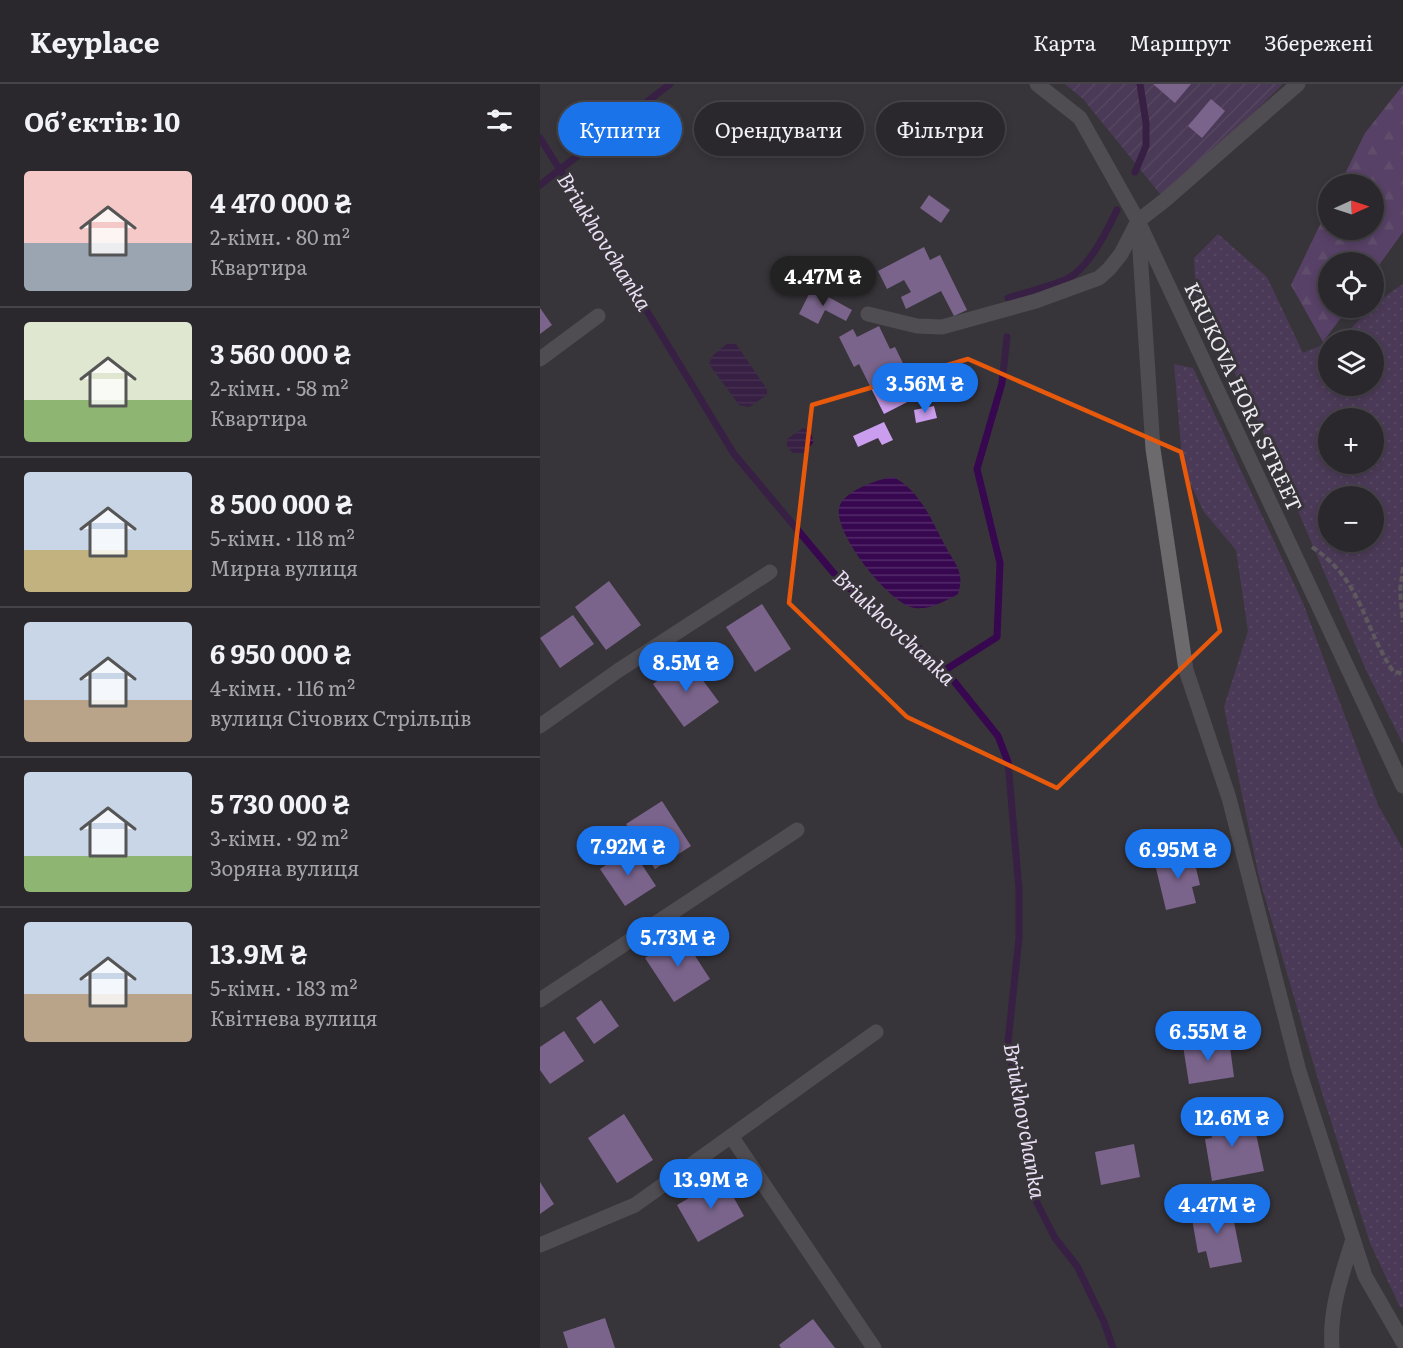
<!DOCTYPE html>
<html lang="uk">
<meta charset="utf-8">
<style>
:root{--surface:#2a282c;--page:#363438;--text:#f1f3f6;--muted:#a5a6a9;--line:#464448;--accent:#1a73e8}
body{margin:0;font-family:Literata,serif;background:var(--page);color:var(--text);height:100vh;display:flex;flex-direction:column;font-size:22px;white-space:nowrap}
*{box-sizing:border-box;margin:0}
p{font-size:20px;color:var(--muted)}
.icon{flex:none;width:33px;height:33px;fill:none;stroke:currentColor;stroke-width:2;stroke-linecap:round;stroke-linejoin:round}
.map{position:relative;flex:1;overflow:hidden}
.side{display:flex;flex-direction:column;background:var(--surface);width:540px}
.side>*{flex:none}
.banner{position:absolute;left:18px;top:18px;width:570px;height:54px;display:flex;gap:12px}
.needle{width:39px;rotate:87deg}
.controls{position:absolute;left:778px;top:90px;display:grid;gap:12px}
.controls a{display:grid;place-items:center;width:66px;height:66px;border-radius:50%;background:var(--surface);box-shadow:0 3px 9px #0003,0 0 0 2px var(--line);font-size:30px}
.price{position:absolute;translate:-50% -51px;padding:0 14px;border-radius:21px;background:var(--accent);color:#fff;font-size:20px;line-height:39px;filter:drop-shadow(0 2px 3px #0008)}
.price::after{content:'';position:absolute;left:50%;top:36px;width:18px;height:14px;margin-left:-9px;background:inherit;clip-path:polygon(0 0,100% 0,50% 100%)}
.price.current{background:#222;color:#fff}
ul{padding:0;list-style:none}
li{display:flex;align-items:center;gap:18px;height:150px;padding:0 24px}
li+li{border-top:2px solid var(--line)}
li span{display:grid;place-items:center;flex:none;width:168px;height:120px;border-radius:6px;color:#555}
li>.icon{margin-inline-start:auto}
span .icon{width:72px;height:72px;fill:#fffc;stroke-width:1}
li b{font-size:26px}
h2{display:flex;justify-content:space-between;align-items:center;height:72px;padding:0 24px;font-size:26px}
.chip{padding:0 21px;border-radius:27px;background:var(--surface);box-shadow:0 3px 9px #0003,0 0 0 2px var(--line);font-size:21px;line-height:54px}
.chip.current{background:var(--accent);color:#fff}
header{display:flex;align-items:center;gap:36px;box-sizing:border-box;height:84px;padding:0 30px;background:var(--surface);border-bottom:2px solid var(--line)}
header strong{font-size:28px}
nav{display:flex;gap:33px;margin-inline-start:auto;font-size:21px}
main{display:flex;flex:1;min-height:0}
.map>svg:first-child{display:block}
.grass{fill:url(#grass-dots);fill-rule:evenodd}
.forest{fill:url(#forest-firs)}
.garden{fill:url(#garden-furrows)}
.water{fill:url(#water-rules)}
.lines{fill:none;stroke-linecap:round;stroke-linejoin:round}
.stream{stroke:#370750;stroke-width:7}
.building{fill:#cb9dee}
.path{stroke:#878489;stroke-width:4;stroke-dasharray:6 3;stroke-linecap:butt}
.minor{stroke:#6c6a6d;stroke-width:15}
.marked{fill:none;stroke:#e8590c;stroke-width:4.5;stroke-linejoin:round}
.labels{text-anchor:middle;stroke-width:6;stroke-linejoin:round;paint-order:stroke}
.street-label{font-size:20px;fill:#edebef;stroke:#38353a}
.water-label{font-size:21px;font-style:italic;fill:#eadff4;stroke:#38353a}
</style>
<header>
<strong>Keyplace</strong>
<nav><a>Карта</a><a>Маршрут</a><a>Збережені</a></nav>
</header>
<main>
<section class="side">
<h2>Об’єктів: 10<svg class="icon" aria-label="filters" viewBox="0 0 24 24"><path d="M4 7h16M4 17h16"/><circle cx="9" cy="7" r="2"/><circle cx="15" cy="17" r="2"/></svg></h2>
<ul>
<li><span style="background:linear-gradient(#f6c9c9 60%,#9aa5b1 0)"><svg class="icon" aria-label="home" viewBox="0 0 24 24"><path d="M3 11l9-7 9 7M6 9v11h12V9"/></svg></span><div><b>4 470 000 ₴</b><p>2-кімн. · 80 m²</p><p>Квартира</p></div></li>
<li><span style="background:linear-gradient(#dfe7d0 65%,#8fb573 0)"><svg class="icon" aria-label="home" viewBox="0 0 24 24"><path d="M3 11l9-7 9 7M6 9v11h12V9"/></svg></span><div><b>3 560 000 ₴</b><p>2-кімн. · 58 m²</p><p>Квартира</p></div></li>
<li><span style="background:linear-gradient(#c9d6e8 65%,#c2b280 0)"><svg class="icon" aria-label="home" viewBox="0 0 24 24"><path d="M3 11l9-7 9 7M6 9v11h12V9"/></svg></span><div><b>8 500 000 ₴</b><p>5-кімн. · 118 m²</p><p>Мирна вулиця</p></div></li>
<li><span style="background:linear-gradient(#c9d6e8 65%,#b9a48a 0)"><svg class="icon" aria-label="home" viewBox="0 0 24 24"><path d="M3 11l9-7 9 7M6 9v11h12V9"/></svg></span><div><b>6 950 000 ₴</b><p>4-кімн. · 116 m²</p><p>вулиця Січових Стрільців</p></div></li>
<li><span style="background:linear-gradient(#c9d6e8 70%,#8fb573 0)"><svg class="icon" aria-label="home" viewBox="0 0 24 24"><path d="M3 11l9-7 9 7M6 9v11h12V9"/></svg></span><div><b>5 730 000 ₴</b><p>3-кімн. · 92 m²</p><p>Зоряна вулиця</p></div></li>
<li><span style="background:linear-gradient(#c9d6e8 60%,#b9a48a 0)"><svg class="icon" aria-label="home" viewBox="0 0 24 24"><path d="M3 11l9-7 9 7M6 9v11h12V9"/></svg></span><div><b>13.9M ₴</b><p>5-кімн. · 183 m²</p><p>Квітнева вулиця</p></div></li>
</ul>
</section>
<div class="map">
<svg width="863" height="1264" viewBox="0 0 863 1264">
<defs>
<pattern id="grass-dots" width="8" height="8" patternUnits="userSpaceOnUse" patternTransform="scale(1.5)"><rect width="8" height="8" fill="#62417a"/><path d="M2 2h.1M6 6h.1" fill="none" stroke="#795d8d" stroke-width="1.8" stroke-linecap="round"/></pattern>
<pattern id="forest-firs" width="22" height="20" patternUnits="userSpaceOnUse" patternTransform="scale(1.5)"><rect width="22" height="20" fill="#7d519b"/><path d="M5 1l3.5 6h-7zM16 11l3.5 6h-7z" fill="#906aa9"/></pattern>
<pattern id="garden-furrows" width="10" height="10" patternUnits="userSpaceOnUse" patternTransform="scale(1.5)"><rect width="10" height="10" fill="#62417a"/><path d="M-1 1l2-2M0 10L10 0M9 11l2-2" fill="none" stroke="#795d8d"/></pattern>
<pattern id="water-rules" width="6" height="5" patternUnits="userSpaceOnUse" patternTransform="scale(1.5)"><rect width="6" height="5" fill="#370750"/><path d="M0 2.5h6" fill="none" stroke="#542b6a"/></pattern>
</defs>
<rect width="100%" height="100%" fill="#38353a"/>
<path class="grass" d="M678,150L727,193L763,269L789,258V302H834V256H791L806,250L830,224H834V220L863,200V660L826,586L737,378L689,277L657,222L654,174ZM789,334H834V380H789ZM789,412H834V458H789Z
M634,280L653,284L763,519L838,721L863,765V1224L860,1223L830,1159L782,1009L719,793L684,623L708,547L696,466L664,428L643,385Z"/>
<path class="forest" d="M863,1V148L834,188V178H789V224H808L783,258L751,201L789,122V146H834V100H800L825,49Z"/>
<path class="garden" d="M525,0H743L625,116L543,15Z"/>
<path class="water" d="M188,259L196,260L227,305V311L209,323L199,321L169,280L172,272Z
M263,344C270,345 273,352 273,359L264,369H253L247,362V355Z
M353,393C381,406 394,442 408,467C412,474 419,483 420,492C421,498 420,504 418,510C405,517 390,526 375,524C350,521 294,450 299,424C303,407 338,395 353,393Z"/>
<g class="lines">
<path class="stream" d="M0,54L46,127L194,370L297,493L332,525L405,586L458,652L468,678L479,806V854L468,958L480,1036L495,1115L515,1154L537,1182L564,1238L573,1264
M595,88L606,62V39L600,0
M0,101L130,0
M468,214C487,208 509,203 527,195C549,184 567,147 577,126
M405,586L457,553L460,479L437,385L462,299L467,253"/>
</g>
<path class="building" d="M613,0H651L635,19Z
M671,15L685,27L662,54L648,42Z
M389,111L410,126L401,139L380,124Z
M384,163L390,176L400,171L427,226L414,232L401,207L366,225L361,213L371,208L364,196L347,205L338,187Z
M272,204L312,226L306,237L285,226L278,240L259,230Z
M0,224L12,241L0,250Z
M339,242L350,265L355,263L379,312L344,330L319,280L314,283L299,253L313,245L317,253Z
M394,322L397,334L376,339L374,326Z
M344,338L353,356L342,361L338,354L318,363L313,352Z
M69,497L101,541L66,566L35,523Z
M222,520L251,565L215,588L186,543Z
M33,531L54,560L20,584L0,554Z
M147,575L179,618L144,643L113,600Z
M122,717L151,762L115,785L86,740Z
M91,764L116,802L85,822L60,785Z
M652,767L660,801L652,803L656,819L626,826L614,776Z
M141,850L170,895L134,918L105,874Z
M61,916L79,942L54,960L36,934Z
M24,947L44,977L10,1000L0,986V963Z
M683,955L685,964L690,963L694,993L649,1000L643,962Z
M698,1026L703,1048L715,1045L724,1087L672,1097L665,1055L672,1054L668,1032Z
M84,1030L113,1076L77,1099L48,1054Z
M594,1060L600,1093L561,1101L555,1068Z
M183,1094L204,1132L158,1158L137,1121Z
M0,1098L14,1120L0,1130Z
M690,1118L702,1178L670,1184L666,1167L658,1169L652,1135L660,1134L658,1124Z
M65,1234L75,1264H28L23,1248Z
M273,1235L295,1264H241L239,1261Z"/>
<g class="lines">
<path class="path" d="M772,463C823,497 822,541 853,587L863,590
M863,483L860,507L863,538"/>
<path class="minor" d="M497,0L540,34L598,137L863,702
M598,137L613,365L646,586L689,714L759,987L825,1192L863,1258
M328,230L377,242L402,243L496,217L559,194L569,185L581,170L598,137L625,116L758,0
M0,275L58,232
M0,642L79,586L230,488
M0,916L257,746
M191,1052L334,1264
M0,1161L95,1121L336,948
M792,1264C789,1226 802,1191 813,1155"/>
</g>
<path d="M0 0H863V1264H0ZM428,275L641,368L680,547L517,704L367,633L249,519L272,321Z" fill="#38353a" fill-opacity=".55" fill-rule="evenodd"/>
<path class="marked" d="M428,275L641,368L680,547L517,704L367,633L249,519L272,321Z"/>
<g class="labels">
<g class="street-label">
<text transform="translate(703 313) rotate(65)" y="7">KRUKOVA HORA STREET</text>
</g>
<g class="water-label">
<text transform="translate(64 158) rotate(58)" y="7">Briukhovchanka</text>
<text transform="translate(354 544) rotate(43)" y="7">Briukhovchanka</text>
<text transform="translate(484 1037) rotate(80)" y="7">Briukhovchanka</text>
</g>
</g>
</svg>
<div class="controls">
<a><svg class="needle" viewBox="-14 -14 28 28"><path d="M0-13l5 13h-10z" fill="#e53935"/><path d="M0 13l5-13h-10z" fill="#a5a6a9"/></svg></a>
<a><svg class="icon" aria-label="locate" viewBox="0 0 24 24"><circle cx="12" cy="12" r="6"/><path d="M12 2v4M12 18v4M2 12h4M18 12h4"/></svg></a>
<a><svg class="icon" aria-label="layers" viewBox="0 0 24 24"><path d="M12 4l9 5-9 5-9-5zM3 14l9 5 9-5"/></svg></a>
<a>+</a>
<a>−</a>
</div>
<b class="price current" style="left:283px;top:223px">4.47M ₴</b>
<b class="price" style="left:385px;top:330px">3.56M ₴</b>
<b class="price" style="left:146px;top:609px">8.5M ₴</b>
<b class="price" style="left:88px;top:793px">7.92M ₴</b>
<b class="price" style="left:638px;top:796px">6.95M ₴</b>
<b class="price" style="left:138px;top:884px">5.73M ₴</b>
<b class="price" style="left:668px;top:978px">6.55M ₴</b>
<b class="price" style="left:692px;top:1064px">12.6M ₴</b>
<b class="price" style="left:171px;top:1126px">13.9M ₴</b>
<b class="price" style="left:677px;top:1151px">4.47M ₴</b>
<div class="banner">
<a class="chip current">Купити</a>
<a class="chip">Орендувати</a>
<a class="chip">Фільтри</a>
</div>
</div>
</main>
